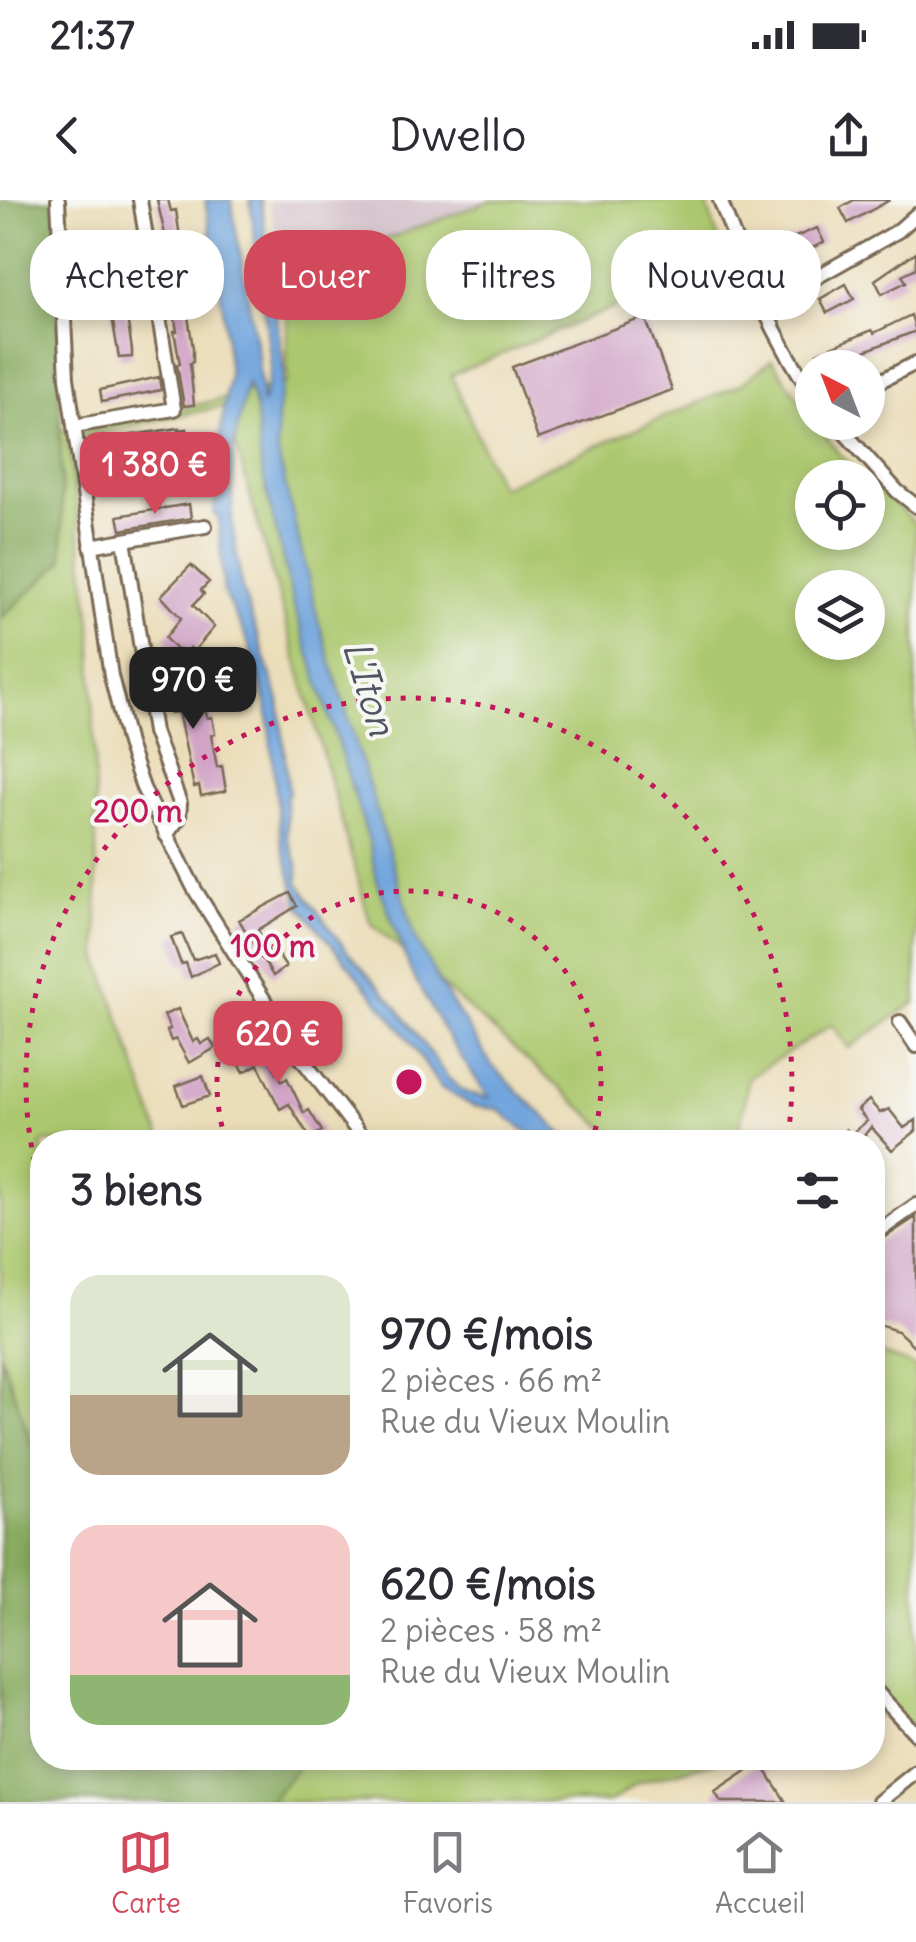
<!DOCTYPE html>
<html lang="fr">
<meta charset="utf-8">
<style>
:root{--surface:#fff;--page:#f2f2f3;--text:#2b2b33;--muted:#7c7c81;--line:#e1e1e2;--accent:#d1495b}
body{margin:0;font-family:Delius,sans-serif;background:var(--page);color:var(--text);height:100vh;display:flex;flex-direction:column;font-size:38px;white-space:nowrap}
*{box-sizing:border-box;margin:0}
p{font-size:32px;color:var(--muted)}
.icon{flex:none;width:55px;height:55px;fill:none;stroke:currentColor;stroke-width:2;stroke-linecap:round;stroke-linejoin:round}
.map{position:relative;flex:1;overflow:hidden}
.side{position:absolute;left:30px;top:930px;width:855px;height:640px;display:flex;flex-direction:column;background:var(--surface);border-radius:40px;box-shadow:0 5px 15px #0003}
.side>*{flex:none}
.top-card{position:absolute;left:30px;top:30px;width:858px;height:90px;display:flex;gap:20px}
.needle{width:65px;rotate:318deg}
.tools{position:absolute;left:795px;top:150px;display:grid;gap:20px}
.tools a{display:grid;place-items:center;width:90px;height:90px;border-radius:50%;background:var(--surface);box-shadow:0 5px 15px #0003;font-size:50px}
.price{position:absolute;translate:-50% -85px;padding:0 22px;border-radius:20px;background:var(--accent);color:#fff;font-size:32px;line-height:65px;filter:drop-shadow(0 2px 5px #0008)}
.price::after{content:'';position:absolute;left:50%;top:60px;width:30px;height:22px;margin-left:-15px;background:inherit;clip-path:polygon(0 0,100% 0,50% 100%)}
.price.selected{background:#222;color:#fff}
ul{padding:0;list-style:none}
li{display:flex;align-items:center;gap:30px;height:250px;padding:0 40px}
li span{display:grid;place-items:center;flex:none;width:280px;height:200px;border-radius:30px;color:#555}
li>.icon{margin-inline-start:auto}
span .icon{width:120px;height:120px;fill:#fffc;stroke-width:1}
li b{font-size:42px}
h2{display:flex;justify-content:space-between;align-items:center;height:120px;padding:0 40px;font-size:42px}
.pill{padding:0 35px;border-radius:40px;background:var(--surface);box-shadow:0 5px 15px #0003;font-size:35px;line-height:90px}
.pill.selected{background:var(--accent);color:#fff}
.status{display:flex;justify-content:space-between;align-items:center;height:70px;padding:0 50px;background:var(--surface);direction:ltr}
.status svg{height:28px;fill:currentColor}
header{display:flex;justify-content:space-between;align-items:center;height:130px;padding:0 40px;background:var(--surface);font-size:45px;font-weight:600}
.tab-bar{display:flex;justify-content:space-around;align-items:center;height:140px;border-top:2px solid var(--line);background:var(--surface);font-size:28px;color:var(--muted)}
.tab-bar a{display:grid;justify-items:center;gap:5px}
.tab-bar .selected{color:var(--accent)}
.map>svg:first-child{display:block}
.industrial{fill:#d2bdc8}
.green{fill:#acc86e;stroke:#747946;stroke-width:2.5;fill-rule:evenodd}
.forest{fill:#89ac61;stroke:#626b40;stroke-width:2.5}
.water{fill:#71a5dd;stroke:#56687e;stroke-width:2.5;fill-rule:evenodd}
.building{fill:#d2a5c8}
.lines{fill:none;stroke-linecap:round;stroke-linejoin:round}
.minor-casing{stroke:#796954;stroke-width:18}
.minor{stroke:#fff;stroke-width:12}
.ring{fill:none;stroke:#c2185b;stroke-width:5;stroke-dasharray:5 10}
.labels{text-anchor:middle;stroke-width:8;stroke-linejoin:round;paint-order:stroke}
.water-label{font-size:38px;font-style:italic;fill:#4e5561;stroke:#f6f6f2}
.centre{fill:#c2185b;stroke:#f6f6f2;stroke-width:5}
.ring-label{font-size:30px;text-anchor:middle;font-weight:bold;fill:#c2185b;stroke:#f6f6f2;stroke-width:8;stroke-linejoin:round;paint-order:stroke}
</style>
<div class="status"><b>21:37</b><svg viewBox="0 0 49 12"><path d="M0 12V9h3v3zM5 12V6h3v6zM10 12V3h3v9zM15 12V0h3v12zM26 1h20v11H26zM47 4h2v5h-2z"/></svg></div>
<header><svg class="icon" aria-label="back" viewBox="0 0 24 24"><path d="M15 5l-7 7 7 7"/></svg>Dwello<svg class="icon" aria-label="share" viewBox="0 0 24 24"><path d="M12 15V3M7 8l5-5 5 5M5 13v7h14v-7"/></svg></header>
<div class="map">
<svg width="916" height="1602" viewBox="0 0 916 1602">
<rect width="100%" height="100%" fill="#f6f6f2"/>
<filter id="ink" filterUnits="userSpaceOnUse"><feTurbulence type="fractalNoise" baseFrequency=".01" numOctaves="2"/><feDisplacementMap in="SourceGraphic" scale="20" xChannelSelector="R" yChannelSelector="G"/><feConvolveMatrix kernelMatrix="1 2 1 2 8 2 1 2 1" color-interpolation-filters="sRGB"/></filter>
<filter id="wash" filterUnits="userSpaceOnUse"><feTurbulence type="fractalNoise" baseFrequency=".0048" numOctaves="4" result="noise"/><feDisplacementMap in="SourceGraphic" scale="40" xChannelSelector="R" yChannelSelector="G"/><feGaussianBlur stdDeviation="2.25" result="paint"/><feColorMatrix in="noise" values="0 0 0 0 0 0 0 0 0 0 0 0 0 0 0 0 0 1.4 0 .05"/><feComposite in="paint" operator="in"/></filter>
<g filter="url(#wash)">
<rect width="100%" height="100%" fill="#ebddb9"/>
<path class="industrial" d="M268,0H492L287,76Z"/>
<path class="green" d="M492,0H705L726,61L451,175L500,287L740,185L772,160L812,218V222L816,223L839,254L865,277L812,278V332H868V280L916,324V802L849,848L832,825L749,877L737,942H621L370,722L225,206L68,239L92,430L98,756L162,942H42V1262L35,1253L0,1153V419L63,361L56,231L165,213L287,182V76ZM812,388H868V442H812Z
M872,1150L916,1167V1526L884,1514L873,1517Z
M294,1558H729L637,1583L611,1602H269L299,1565Z"/>
<path class="forest" d="M0,0H56L63,361L0,419Z
M0,1154L35,1253L42,1262V1558H294L300,1565L269,1602H0Z"/>
<path class="water" d="M205,0H231L258,155L262,205L270,172V156L250,0H261L284,170L277,218V250L319,423L416,739L440,784L493,867L571,942H540L498,909L473,906L440,887L404,833L299,705L281,641L267,506L247,439L224,394L218,315H214L218,249L229,175L223,109ZM247,183L255,206L261,267L294,406L368,638L377,680L411,772L447,836L489,898L464,892L447,877L397,807L347,751L310,701L298,682V665L287,638L286,596L289,594L279,500L242,389L232,321L233,250Z"/>
<g id="blocks">
<path class="building" d="M157,0H168L171,11L176,10L182,51L178,52L179,59L193,148V162L190,163L194,205L184,206L177,165L180,164L174,131H177L165,60L167,43Z
M854,0H890L848,23L840,8Z
M817,28L824,42L786,61L784,57L773,63L766,49Z
M120,35L131,88L130,96L124,97L132,150V157L119,158L109,99L117,98L109,37Z
M916,52V68L902,75L906,82L882,94L875,80Z
M846,84L854,99L827,113L820,99Z
M911,115L916,131L824,167L817,153L872,130L874,133Z
M645,117L672,190L538,239L512,167Z
M159,177L161,190L102,202L100,190Z
M179,228V230L187,229L188,241L127,251L125,240L133,238L132,235Z
M189,304L191,318L121,330L118,316Z
M191,365L209,382L201,390L204,394L193,405L214,427L194,451L190,448L182,456L165,438L181,418L161,396Z
M182,468L185,484L190,483L195,509L205,508L207,518L212,517L215,534L211,535L217,567L222,566L226,591L201,596L199,586L194,587L178,512L169,513L167,504H162L158,473Z
M290,693L297,706L258,730L269,752L274,749L286,767L273,776L239,720Z
M182,734L193,760L215,753L219,763L191,777L186,763L181,764L171,737Z
M178,809L193,842L198,839L201,844L210,839L215,848L189,863L176,839L171,841L167,831L170,829L164,815Z
M260,844L274,859L271,862L282,881L287,878L304,913L309,910L322,931L310,938L289,904L280,909L258,864L244,872L236,858Z
M203,876L210,896L183,905L176,886Z
M869,900L880,913L889,909L904,928L916,920V931L892,950L871,927L859,942H830L846,929L851,934L867,921L858,910Z
M916,1017V1148L898,1131L872,1123V1046Z
M766,1558H800L766,1571L786,1602H721L715,1592Z"/>
</g>
</g>
<g filter="url(#ink)">
<use href="#blocks" fill-opacity="0" stroke="#796954" stroke-width="2.5"/>
<g class="lines">
<g class="minor-casing">
<path id="minor" d="M58,0L67,178L111,476L128,544L143,588L195,690L298,854L366,942
M720,0C746,68 770,133 812,193
M762,108L898,31L916,15
M868,187L916,163
M835,222L897,291L916,306
M74,226L174,209L140,0
M124,340L205,326
M91,346L124,340L154,532L180,603L179,618L166,635
M900,822L916,846
M872,1036L916,1005
M872,1487L916,1534
M879,1602L916,1572"/>
</g>
<use href="#minor" class="minor"/>
</g>
</g>
<g class="ring">
<path d="M226 941A192 192 0 1 1 592 941"/>
<path d="M42 991A383 383 0 1 1 787 942"/>
</g>
<g class="labels">
<g class="water-label">
<text transform="translate(369 488) rotate(73)" y="13">L'Iton</text>
</g>
</g>
<circle cx="409" cy="882" r="15" class="centre"/>
<g class="ring-label">
<text x="138" y="622">200 m</text>
<text x="273" y="757">100 m</text>
</g>
</svg>
<div class="tools">
<a><svg class="needle" viewBox="-14 -14 28 28"><path d="M0-13l5 13h-10z" fill="#e53935"/><path d="M0 13l5-13h-10z" fill="#7c7c81"/></svg></a>
<a><svg class="icon" aria-label="locate" viewBox="0 0 24 24"><circle cx="12" cy="12" r="6"/><path d="M12 2v4M12 18v4M2 12h4M18 12h4"/></svg></a>
<a><svg class="icon" aria-label="layers" viewBox="0 0 24 24"><path d="M12 4l9 5-9 5-9-5zM3 14l9 5 9-5"/></svg></a>
</div>
<b class="price" style="left:155px;top:317px">1 380 €</b>
<b class="price selected" style="left:193px;top:532px">970 €</b>
<b class="price" style="left:278px;top:886px">620 €</b>
<div class="top-card">
<a class="pill">Acheter</a>
<a class="pill selected">Louer</a>
<a class="pill">Filtres</a>
<a class="pill">Nouveau</a>
</div>
<section class="side">
<h2>3 biens<svg class="icon" aria-label="filters" viewBox="0 0 24 24"><path d="M4 7h16M4 17h16"/><circle cx="9" cy="7" r="2"/><circle cx="15" cy="17" r="2"/></svg></h2>
<ul>
<li><span style="background:linear-gradient(#dfe7d0 60%,#b9a48a 0)"><svg class="icon" aria-label="home" viewBox="0 0 24 24"><path d="M3 11l9-7 9 7M6 9v11h12V9"/></svg></span><div><b>970 €/mois</b><p>2 pièces · 66 m²</p><p>Rue du Vieux Moulin</p></div></li>
<li><span style="background:linear-gradient(#f6c9c9 75%,#8fb573 0)"><svg class="icon" aria-label="home" viewBox="0 0 24 24"><path d="M3 11l9-7 9 7M6 9v11h12V9"/></svg></span><div><b>620 €/mois</b><p>2 pièces · 58 m²</p><p>Rue du Vieux Moulin</p></div></li>
</ul>
</section>
</div>
<nav class="tab-bar">
<a class="selected"><svg class="icon" aria-label="map" viewBox="0 0 24 24"><path d="M3 6l6-2 6 2 6-2v14l-6 2-6-2-6 2zM9 4v14M15 6v14"/></svg>Carte</a>
<a><svg class="icon" aria-label="saved" viewBox="0 0 24 24"><path d="M7 4h10v16l-5-4-5 4z"/></svg>Favoris</a>
<a><svg class="icon" aria-label="home" viewBox="0 0 24 24"><path d="M3 11l9-7 9 7M6 9v11h12V9"/></svg>Accueil</a>
</nav>
